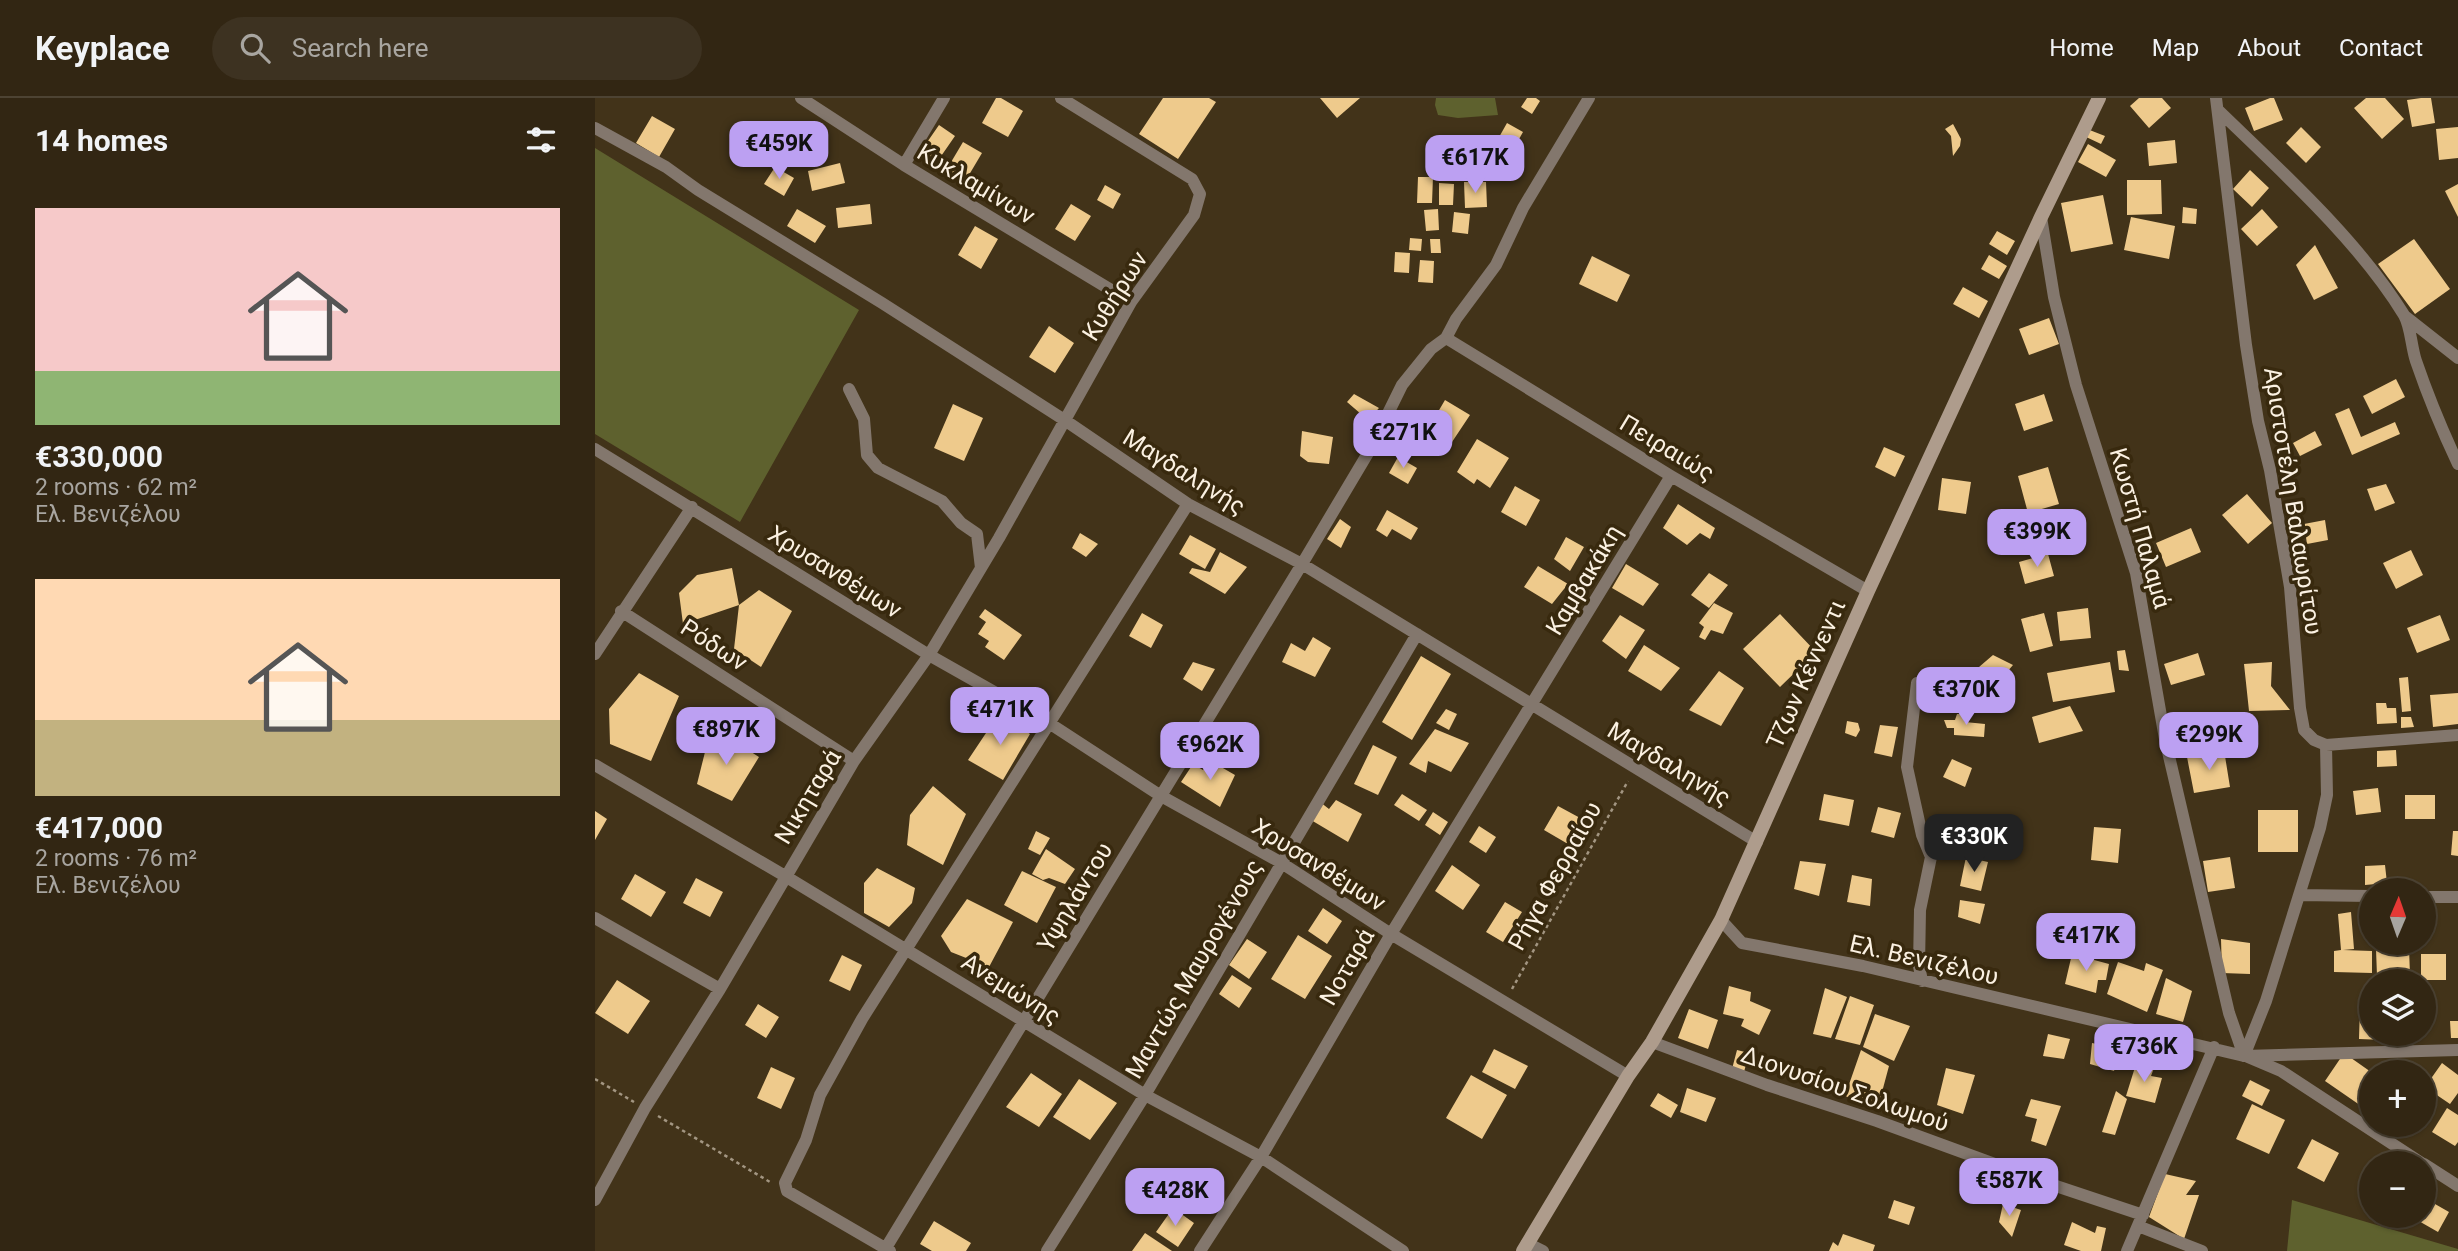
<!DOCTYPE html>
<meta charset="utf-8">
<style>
:root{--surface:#322613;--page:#3d3221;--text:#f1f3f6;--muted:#a8a5a0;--line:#4d4333;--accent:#bca0f2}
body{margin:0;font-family:Roboto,sans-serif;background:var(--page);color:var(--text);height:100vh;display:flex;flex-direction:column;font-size:26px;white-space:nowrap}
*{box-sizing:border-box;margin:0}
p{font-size:23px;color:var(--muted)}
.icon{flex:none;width:38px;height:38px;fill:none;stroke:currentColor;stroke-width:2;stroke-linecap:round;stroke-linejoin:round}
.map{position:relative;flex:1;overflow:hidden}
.sheet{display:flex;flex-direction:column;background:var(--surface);width:595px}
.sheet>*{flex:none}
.needle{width:46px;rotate:2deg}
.tools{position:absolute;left:1764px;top:780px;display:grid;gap:14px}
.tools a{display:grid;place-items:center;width:77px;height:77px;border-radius:50%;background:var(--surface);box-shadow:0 2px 5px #0004,0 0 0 2px var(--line);font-size:35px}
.price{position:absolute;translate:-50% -60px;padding:0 16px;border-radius:14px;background:var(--accent);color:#111;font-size:23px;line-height:46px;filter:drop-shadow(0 2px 4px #0008)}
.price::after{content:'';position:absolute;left:50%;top:42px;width:21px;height:16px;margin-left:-10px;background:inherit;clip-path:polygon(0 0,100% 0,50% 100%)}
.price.current{background:#222;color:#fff}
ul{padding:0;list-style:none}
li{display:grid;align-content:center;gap:14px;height:371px;padding:0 35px}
li span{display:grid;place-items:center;height:217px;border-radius:0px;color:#555}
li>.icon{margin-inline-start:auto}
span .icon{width:126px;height:126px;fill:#fffc;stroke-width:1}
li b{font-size:30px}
h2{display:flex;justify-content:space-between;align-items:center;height:84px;padding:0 35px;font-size:30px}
header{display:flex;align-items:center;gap:42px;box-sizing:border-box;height:98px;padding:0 35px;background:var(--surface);border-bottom:2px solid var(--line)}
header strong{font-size:33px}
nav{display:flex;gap:38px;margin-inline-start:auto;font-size:24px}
.search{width:490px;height:63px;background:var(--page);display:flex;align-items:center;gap:18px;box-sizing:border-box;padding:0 24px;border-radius:38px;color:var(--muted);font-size:26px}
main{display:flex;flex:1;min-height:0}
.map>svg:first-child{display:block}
.green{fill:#5e612e}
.building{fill:#eeca8c}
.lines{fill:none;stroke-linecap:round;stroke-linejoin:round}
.path{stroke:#a39682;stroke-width:2.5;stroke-dasharray:3.5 3.5;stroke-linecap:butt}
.street{stroke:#83776d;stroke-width:12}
.secondary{stroke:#ae9c8c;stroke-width:14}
.labels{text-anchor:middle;stroke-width:7;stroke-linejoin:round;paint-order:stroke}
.street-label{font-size:24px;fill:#fbf1e2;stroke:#38290e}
</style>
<header>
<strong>Keyplace</strong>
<div class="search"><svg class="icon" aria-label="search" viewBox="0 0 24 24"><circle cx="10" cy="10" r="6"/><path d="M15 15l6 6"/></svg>Search here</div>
<nav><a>Home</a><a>Map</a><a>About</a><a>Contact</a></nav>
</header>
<main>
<section class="sheet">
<h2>14 homes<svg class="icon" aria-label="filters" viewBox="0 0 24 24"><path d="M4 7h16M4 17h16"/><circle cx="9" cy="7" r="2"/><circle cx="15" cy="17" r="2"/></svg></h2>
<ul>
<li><span style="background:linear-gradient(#f6c9c9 75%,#8fb573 0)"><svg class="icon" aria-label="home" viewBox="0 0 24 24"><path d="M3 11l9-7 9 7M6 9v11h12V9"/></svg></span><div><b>€330,000</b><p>2 rooms · 62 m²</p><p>Ελ. Βενιζέλου</p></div></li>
<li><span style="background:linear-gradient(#ffd9b3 65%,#c2b280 0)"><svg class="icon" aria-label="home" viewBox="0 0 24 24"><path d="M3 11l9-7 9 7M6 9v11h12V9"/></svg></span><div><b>€417,000</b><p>2 rooms · 76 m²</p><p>Ελ. Βενιζέλου</p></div></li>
</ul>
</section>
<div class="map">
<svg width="1863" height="1153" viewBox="0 0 1863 1153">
<rect width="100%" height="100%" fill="#423319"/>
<path class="green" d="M841,0H900L903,17L863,20L843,17L840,7Z
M0,50L264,212L145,424L0,336Z
M1697,1102L1863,1151V1153H1692Z"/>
<path class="building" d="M401,0H406L428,13L413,39L387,25Z
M568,0H614L621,4L583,61L544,36Z
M725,0H765L742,20Z
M932,0H941L945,3L937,16L926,9Z
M1544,0H1567L1576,10L1554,30L1535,8Z
M1675,0H1679L1688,22L1659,33L1650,10Z
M1771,0H1790L1809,21L1787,41L1759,10Z
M1826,0H1836L1840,25L1817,29L1812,2Z
M57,18L80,31L64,59L41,45Z
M912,25L928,34L919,50L903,41Z
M1358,26L1366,41L1365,48L1358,58L1356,38L1350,31Z
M344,27L360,38L342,64L326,53Z
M1706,29L1726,49L1711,65L1691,45Z
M1863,29V60L1844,62L1841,31Z
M1492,31L1510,38L1506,46L1489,38Z
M1580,42L1582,65L1554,68L1552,45Z
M368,44L387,55L368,87L349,76Z
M1493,46L1521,62L1511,79L1483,64Z
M898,51L913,59L906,72L897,67L901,61L894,58Z
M860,58H877V78L860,79Z
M245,65L250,85L217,93L213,73Z
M180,69L199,80L189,98L169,86Z
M1655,72L1674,90L1657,109L1638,91Z
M823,79H838L837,105H822Z
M1532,82H1566L1567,116L1532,117Z
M869,84H891L892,109L870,110Z
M844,85L859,86L858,107H844Z
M1863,86V119L1850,93Z
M510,87L526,96L518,111L502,102Z
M1508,97L1518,146L1476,154L1466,105Z
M275,106L277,126L243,130L241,110Z
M476,106L496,118L480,143L460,131Z
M1588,109L1602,111L1601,126L1587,125Z
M202,111L231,128L220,145L192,128Z
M843,111L844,132L831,133L829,112Z
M1667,111L1683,129L1662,148L1646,131Z
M859,114L875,116L873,136L857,134Z
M1536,119L1580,128L1574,161L1529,152Z
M380,128L403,141L386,171L363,157Z
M1402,133L1420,143L1412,157L1394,146Z
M815,140L827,141L826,153L814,152Z
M835,141H845L846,155H836Z
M1819,141L1855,191L1820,216L1783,166Z
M1720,147L1743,190L1719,202L1701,167Z
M800,154L815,155L814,175L799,174Z
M1394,157L1412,168L1404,181L1386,171Z
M997,158L1035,177L1022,204L984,186Z
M825,162L839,163L838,185L823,184Z
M1368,189L1393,203L1384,220L1358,206Z
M1454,220L1464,246L1434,257L1424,231Z
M454,228L479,245L460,275L434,259Z
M1801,281L1810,299L1777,316L1768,298Z
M759,296L784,310L773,322L752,304Z
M1449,296L1458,323L1429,333L1420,306Z
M850,302L875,317L855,347L846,339L843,343L830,336Z
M358,306L388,320L369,363L339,350Z
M1754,310L1766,339L1800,324L1805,336L1757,357L1740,316Z
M707,333L738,339L734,366L713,364L705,358Z
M1720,333L1727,347L1705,358L1698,345Z
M882,341L914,360L895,390L882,381L879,386L862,374Z
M1289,349L1310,358L1300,379L1280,369Z
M803,359L822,370L813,386L794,375Z
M1453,369L1464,406L1433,415L1423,378Z
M1347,380L1376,384L1371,416L1343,412Z
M1791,386L1800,405L1780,413L1772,391Z
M920,388L945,402L931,428L906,414Z
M1652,396L1677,425L1653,446L1627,417Z
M1083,406L1120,430L1115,441L1105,435L1092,447L1068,430Z
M792,412L823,430L816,442L797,431L792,439L781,432Z
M745,421L756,429L746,450L732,441Z
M1730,422L1733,442L1712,446L1709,426Z
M1596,430L1606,454L1571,469L1561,445Z
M485,435L503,446L491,459L477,450Z
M595,437L621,451L610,471L584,456Z
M971,439L989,449L975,473L959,461Z
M1816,452L1828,477L1801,491L1788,465Z
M625,454L652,469L630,496L594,475L597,470L615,474Z
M1453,456L1459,478L1430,486L1424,464Z
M1031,466L1064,486L1048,508L1017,490Z
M943,468L973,486L957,506L929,489Z
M137,470L144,507L164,492L197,513L166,569L139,551L144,507L88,526L84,495L102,477Z
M1114,475L1133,487L1114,510L1096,497Z
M1119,505L1138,515L1128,536L1116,532L1110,542L1104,539L1109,529L1104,525Z
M1493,510L1496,540L1465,543L1462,514Z
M390,511L427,537L409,562L390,549L394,543L383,536L391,524L384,519Z
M547,515L568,527L556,550L534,538Z
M1449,515L1458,548L1435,554L1426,521Z
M1185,516L1221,554L1185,589L1148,551Z
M1025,517L1050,532L1031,561L1007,543Z
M1845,517L1855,542L1822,555L1812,530Z
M718,539L736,550L720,579L687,564L696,545L710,553Z
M1049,547L1085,570L1066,593L1033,573Z
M1530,552L1534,573L1524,572L1522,553Z
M1603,555L1610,577L1576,587L1569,566Z
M1398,557L1418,567L1399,589L1380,579L1384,569Z
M826,558L856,576L817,642L787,624Z
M598,564L620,571L607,593L588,581Z
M1515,564L1520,594L1458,604L1452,575Z
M1677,564L1676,588L1695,612L1654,613L1649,566Z
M1124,573L1149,590L1126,628L1094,612Z
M44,575L84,598L56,663L15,646L14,611Z
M1813,579L1816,613L1807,614L1804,580Z
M1863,595V626L1838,629L1835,597Z
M1781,605H1791L1792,610H1801L1802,625L1782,626Z
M1475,608L1488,633L1444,645L1437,619Z
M851,611L862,616L854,632L841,625Z
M405,614L435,636L408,682L373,662Z
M1362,616H1366L1370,624L1390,626L1389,639L1359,637V630H1352L1349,622H1360Z
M1806,619H1816L1819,629L1806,630Z
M1252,623L1263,625L1265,632L1261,639L1250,635Z
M1285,627L1303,629L1297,659L1279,655Z
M840,631L874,645L856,674L833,663L831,675L814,666Z
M128,636L164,659L137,703L102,686L110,654Z
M778,647L802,659L783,697L759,686Z
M1629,652L1635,689L1599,695L1592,659Z
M1801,652L1802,668L1782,669V653Z
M1357,661L1377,670L1370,689L1348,679Z
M614,662L640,677L625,709L586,684L598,666L608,672Z
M338,688L371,716L348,767L312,747L315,717Z
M1783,690L1786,714L1761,717L1758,693Z
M807,696L832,712L824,723L799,707Z
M1229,696L1259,702L1254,728L1224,722Z
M1810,697H1840V721H1810Z
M741,702L767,716L753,744L716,722L725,704L734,711Z
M963,708L987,721L973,746L949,732Z
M1283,709L1306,715L1299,740L1276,734Z
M1663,712H1703V754H1663Z
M0,713L12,721L0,742Z
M838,714L853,724L845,737L830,727Z
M884,728L901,739L891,755L874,744Z
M1499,729L1526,731L1523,765L1496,762Z
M441,733L455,740L445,757L433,751Z
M1858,733H1863V758L1856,757Z
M451,751L480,771L470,786L454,780L448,782L437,776Z
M1371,759L1393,764L1386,793L1365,788Z
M1635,759L1640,790L1613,794L1608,763Z
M1205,763L1231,766L1224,798L1199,791Z
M857,767L885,787L868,812L840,793Z
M1790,767L1792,785L1770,787V768Z
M282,770L320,790L317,805L294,829L269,815V785Z
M427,773L461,789L442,825L409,807Z
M40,776L71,794L56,819L26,801Z
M1257,777L1277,781L1275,808L1252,804Z
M101,780L128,794L115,819L88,805Z
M372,801L418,824L394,869L356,854L346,838Z
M1365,802L1390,806L1385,826L1363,819Z
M910,804L927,814L908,844L891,834Z
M728,810L747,823L732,846L713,833Z
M1756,814L1759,851L1748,852L1777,853V875L1739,874V853L1746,852L1743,816Z
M703,837L737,858L710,901L676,881Z
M652,841L672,854L654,881L634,867Z
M1626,841L1655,845V876L1627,875Z
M1814,850L1815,877L1782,878L1781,851Z
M1477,856L1514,866L1511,882H1503L1501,895L1470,886Z
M1826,856H1851V882H1826Z
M247,857L267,867L255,893L234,883Z
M1523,864L1549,873L1551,865L1568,872L1552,914L1512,896Z
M637,877L657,890L644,910L624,896Z
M1571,880L1597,893L1588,924L1561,916Z
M22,882L55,903L33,936L0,915Z
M1134,888L1156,894L1155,903L1176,912L1164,937L1146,928L1149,921L1128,916Z
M1230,890L1252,899L1236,940L1218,936Z
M1255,898L1279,907L1265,947L1240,941Z
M163,906L184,919L171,940L150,927Z
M1765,907H1776V936H1790V942L1764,941Z
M1094,911L1123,922L1113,951L1083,940Z
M1280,916L1315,928L1299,963L1268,949Z
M1855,923H1863V940H1856Z
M1453,936L1475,941L1469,961L1448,958Z
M1517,942L1527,944L1519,973L1495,966L1497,945L1516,949Z
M899,951L933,968L920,991L887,974Z
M1142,952L1154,955L1149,974L1137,971Z
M1266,952L1294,968L1283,1009L1250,998Z
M1749,955L1776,974V1005L1772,1012L1730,983Z
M1847,965L1863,977V995L1855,1006L1830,989Z
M1541,966L1559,970L1556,978L1567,980L1560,1005L1531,998Z
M176,969L200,980L186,1011L162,1000Z
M1351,970L1380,977L1368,1016L1342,1007Z
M436,975L467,996L444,1029L411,1009Z
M876,977L912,997L887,1041L851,1020Z
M484,981L522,1005L495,1042L458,1019Z
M1655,982L1675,992L1667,1008L1647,998Z
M1092,990L1121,1000L1111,1024L1085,1014Z
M1521,993L1532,1001L1520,1037L1507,1034Z
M1063,995L1083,1007L1076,1020L1055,1008Z
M1436,1001L1466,1008L1451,1048L1436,1043L1442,1021L1430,1018Z
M1657,1006L1690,1022L1674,1056L1641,1041Z
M1852,1010L1863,1017V1044L1860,1048L1837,1034Z
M1717,1041L1744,1055L1729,1084L1702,1070Z
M1570,1076L1601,1083L1591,1097H1604L1589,1141L1554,1119Z
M1299,1102L1320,1109L1314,1127L1293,1120Z
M1833,1102L1854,1114L1843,1134L1822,1122L1824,1118H1829V1109Z
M1408,1106L1426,1112L1417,1139L1404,1124Z
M578,1110L599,1125L583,1149L561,1134Z
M339,1123L376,1145L371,1153H337L325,1146Z
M1477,1124L1500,1135L1502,1128L1511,1130L1506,1153H1486L1469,1147Z
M550,1135L577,1153H537Z
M1248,1136L1280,1147L1278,1153H1234L1238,1144L1243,1148Z"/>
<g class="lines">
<path class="path" d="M917,891L1033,683
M0,981L39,1004
M63,1018L175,1084"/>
<path class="street" d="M206,0L309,67L536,204
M1621,0L1651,247L1663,323L1675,372L1695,489L1705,610L1709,632L1719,642L1731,647L1732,697L1725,730L1671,903L1649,958
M1623,12C1686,73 1763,142 1809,217C1816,229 1816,248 1821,263C1833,298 1847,332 1863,366
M0,30L71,69L103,92L287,205L471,323L593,406L707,466L1162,744
M309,67L349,0
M1446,119L1459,199L1481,287L1541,475L1570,641L1634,915L1649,958
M1811,219L1863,260
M851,240L1076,378L1273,493
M254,291L269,321L272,357L283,370L347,403L366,425L382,436L386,470
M0,351L334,557L454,625L566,698L685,764L796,836L1033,978
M26,513L259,663
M0,556L97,409
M1322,585L1312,669L1327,737L1336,759L1325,812L1324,868L1327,883
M1731,647L1863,637
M0,667L190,778L550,997L666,1059L808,1153
M1704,797L1776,798
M1829,799H1863
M0,820L125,891
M1126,822L1147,845L1268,868L1649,958L1863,952
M1057,944L1172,987L1282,1023L1446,1083L1548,1117
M1653,959L1686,973L1828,1066
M1829,1066L1863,1088
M0,1102L50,1010L125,891L259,663L334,557L404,440L536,204L599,117L605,96L597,81L466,0
M1543,1128L1607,1153
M932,1145L948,1153
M289,1153L707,466L776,350L807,287L836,251L851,240L861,221L901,167L928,110L994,0
M295,1153L192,1093L190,1085L211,1042L225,997L267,921L593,406
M452,1153L550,997L822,536
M605,1153L666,1059L796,836L1076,378
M1532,1153L1619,949"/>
<path class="secondary" d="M928,1153L1033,978L1057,944L1126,822L1273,493L1446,119L1504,0"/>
</g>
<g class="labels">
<g class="street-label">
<text transform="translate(381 86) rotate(31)" y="8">Κυκλαμίνων</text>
<text transform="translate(520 198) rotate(-58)" y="8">Κυθήρων</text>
<text transform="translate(1072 350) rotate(31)" y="8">Πειραιώς</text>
<text transform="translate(589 374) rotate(32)" y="8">Μαγδαληνής</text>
<text transform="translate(1698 403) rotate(81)" y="8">Αριστοτέλη Βαλαωρίτου</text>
<text transform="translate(1545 430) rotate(74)" y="8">Κωστή Παλαμά</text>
<text transform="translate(240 474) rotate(32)" y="8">Χρυσανθέμων</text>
<text transform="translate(989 482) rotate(-59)" y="8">Καμβακάκη</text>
<text transform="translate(119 547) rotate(33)" y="8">Ρόδων</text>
<text transform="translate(1211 576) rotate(-66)" y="8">Τζων Κέννεντι</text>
<text transform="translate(1074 666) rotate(31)" y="8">Μαγδαληνής</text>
<text transform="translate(213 699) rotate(-59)" y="8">Νικηταρά</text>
<text transform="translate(724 767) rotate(32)" y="8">Χρυσανθέμων</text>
<text transform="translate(960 778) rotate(-61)" y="8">Ρήγα Φερραίου</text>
<text transform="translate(480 799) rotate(-59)" y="8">Υψηλάντου</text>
<text transform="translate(1329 862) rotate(13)" y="8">Ελ. Βενιζέλου</text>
<text transform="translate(752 869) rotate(-60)" y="8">Νοταρά</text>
<text transform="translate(599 871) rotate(-60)" y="8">Μαντώς Μαυρογένους</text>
<text transform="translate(416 891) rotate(32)" y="8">Ανεμώνης</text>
<text transform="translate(1250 991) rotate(19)" y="8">Διονυσίου Σολωμού</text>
</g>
</g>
</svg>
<div class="tools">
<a><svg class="needle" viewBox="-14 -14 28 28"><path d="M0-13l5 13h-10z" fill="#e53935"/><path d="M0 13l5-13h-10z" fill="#a8a5a0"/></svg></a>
<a><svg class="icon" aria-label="layers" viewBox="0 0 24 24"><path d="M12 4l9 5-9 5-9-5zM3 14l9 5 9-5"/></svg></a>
<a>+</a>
<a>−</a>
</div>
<b class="price" style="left:184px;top:83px">€459K</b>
<b class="price" style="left:880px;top:97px">€617K</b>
<b class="price" style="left:808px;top:372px">€271K</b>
<b class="price" style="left:1442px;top:471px">€399K</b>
<b class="price" style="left:1371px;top:629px">€370K</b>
<b class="price" style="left:405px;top:649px">€471K</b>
<b class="price" style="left:131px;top:669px">€897K</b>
<b class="price" style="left:1614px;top:674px">€299K</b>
<b class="price" style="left:615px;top:684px">€962K</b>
<b class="price current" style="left:1379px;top:776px">€330K</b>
<b class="price" style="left:1491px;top:875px">€417K</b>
<b class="price" style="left:1549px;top:986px">€736K</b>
<b class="price" style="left:1414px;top:1120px">€587K</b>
<b class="price" style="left:580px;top:1130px">€428K</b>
</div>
</main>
